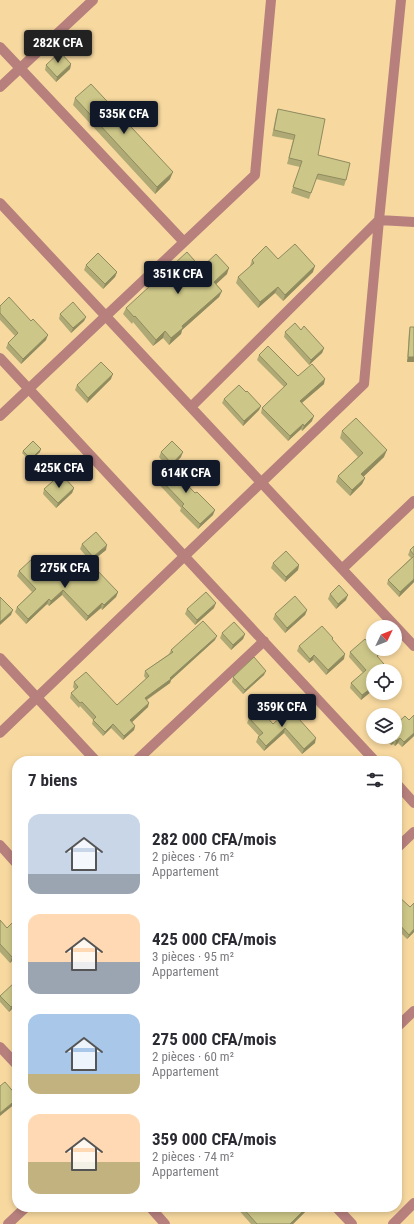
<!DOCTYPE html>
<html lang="fr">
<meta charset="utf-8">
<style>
:root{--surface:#fff;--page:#f7f7f7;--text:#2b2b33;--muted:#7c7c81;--accent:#111827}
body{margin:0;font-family:"Roboto Condensed",sans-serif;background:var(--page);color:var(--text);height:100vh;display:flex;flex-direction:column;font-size:15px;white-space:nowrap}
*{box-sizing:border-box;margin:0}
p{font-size:13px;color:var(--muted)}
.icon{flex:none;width:22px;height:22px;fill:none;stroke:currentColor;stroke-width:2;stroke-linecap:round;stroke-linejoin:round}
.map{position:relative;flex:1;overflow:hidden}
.drawer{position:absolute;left:12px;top:756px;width:390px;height:456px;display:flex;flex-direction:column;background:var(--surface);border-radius:16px;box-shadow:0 2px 6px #0003}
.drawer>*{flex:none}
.needle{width:26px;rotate:47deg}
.buttons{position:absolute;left:366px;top:620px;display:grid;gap:8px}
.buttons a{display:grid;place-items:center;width:36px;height:36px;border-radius:50%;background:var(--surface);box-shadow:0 2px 6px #0003;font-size:20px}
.price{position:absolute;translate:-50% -34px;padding:0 9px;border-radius:4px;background:var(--accent);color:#fff;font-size:13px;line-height:26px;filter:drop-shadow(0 1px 2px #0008)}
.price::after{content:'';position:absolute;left:50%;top:24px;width:12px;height:9px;margin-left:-6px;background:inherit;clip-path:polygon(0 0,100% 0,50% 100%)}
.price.current{background:#222;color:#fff}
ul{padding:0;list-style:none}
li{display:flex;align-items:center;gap:12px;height:100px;padding:0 16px}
li span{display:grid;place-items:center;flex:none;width:112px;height:80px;border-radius:12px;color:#555}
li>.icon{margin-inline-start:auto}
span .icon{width:48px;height:48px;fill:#fffc;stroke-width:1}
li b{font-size:17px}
h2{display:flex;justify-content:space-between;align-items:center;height:48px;padding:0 16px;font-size:17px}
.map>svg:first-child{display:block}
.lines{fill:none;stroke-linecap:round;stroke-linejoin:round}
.minor{stroke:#b7807d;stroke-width:10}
.wall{fill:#afaa75}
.shaded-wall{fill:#8f8b5f}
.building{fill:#ccc688;stroke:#8f8b5f}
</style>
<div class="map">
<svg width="414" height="1224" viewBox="0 0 414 1224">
<rect width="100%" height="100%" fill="#f7d9a0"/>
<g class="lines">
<path class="minor" d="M0,47L184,242
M0,87L93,0
M0,203L414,646
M0,358L375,761
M191,407L379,220L414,222
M0,416L255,175L271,0
M342,569L414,501
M0,658L96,761
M0,733L364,384L379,220L401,0
M136,761L264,641
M397,784L414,803
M0,845L17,864
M397,848L414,832
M397,1027L414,1011
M0,1047L17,1065
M150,1207L165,1224
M336,1207L352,1224
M8,1224L26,1207
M393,1224L414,1203"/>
</g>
<path class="wall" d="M71,64L70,69L56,82L45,70L46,65Z
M75,98L170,179L155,194L73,105Z
M278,109L318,155L346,180L344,186L316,179L309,199L291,193L300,167L287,164L293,140L272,136L276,115Z
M278,259L313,272L283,301L275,293L258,308L236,283L238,277L250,267V266L252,260Z
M86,265L117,272L115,277L103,289L84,270Z
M201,268L227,274L216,284L222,291L219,297L182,330L181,334L169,345L163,338L153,346L133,322L132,324L123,314L126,308Z
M0,306L31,321L46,340L21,364L6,348L8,343L15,336L0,320Z
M60,314L86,317L84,321L71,333L59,319Z
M410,327H414V362H407L409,331Z
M301,330L324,348L322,353L309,365L284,337L285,332Z
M259,355L298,376L324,384L302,403L312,421L302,431L301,429L288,441L261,413L262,408L284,387L257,360Z
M111,379L87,403L75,390L77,385Z
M246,392L261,406L259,410L243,426L222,403L224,399Z
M342,431L384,457L363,477L365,478L362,484L350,496L336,482L338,476L358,457L340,438Z
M23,451L40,452L30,461L22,453Z
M161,452L181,457L171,468L213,515L198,529L180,511L181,508L153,478L155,474L165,464L159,457Z
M74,488L72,493L56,508L43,494L44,489Z
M82,544L106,550L91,562L80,549Z
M414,546V582L399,597L387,584L388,580L411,558L408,555L410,550Z
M273,563L299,565L298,570L285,582L271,568Z
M19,571L51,579L80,580L118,592L116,597L102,610L101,608L86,621L62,595L49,606L47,604L26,624L15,612L17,607L32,592L17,576Z
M330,594L346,600L336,609L328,599Z
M214,608L195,625L185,614L187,609Z
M307,610L305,615L285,633L273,619L275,614Z
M222,633L245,634L243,639L231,650L220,638Z
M215,640L171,680L170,683L147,700L148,707L132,722L135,726L134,730L123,740L111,728L103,736L92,724L93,720L80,706L79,708L70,698L71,693L75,690L73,687L74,682L117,705L146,679L144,676L145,671L169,654L171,650Z
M332,640L344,659L326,675L313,660L309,663L297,651L299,646Z
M350,652L379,654L373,671V690L361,700L350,688L351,683L363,673L349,657Z
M264,675L243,694L232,682L233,677Z
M290,709L315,743L302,754L284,733L264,751L256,742L258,737L259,736L247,723L249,718L273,724Z
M414,715V736L402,747L398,743L395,746L393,744L391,745L384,738V737H395L409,720Z
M397,895L414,932L407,939L397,929Z
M0,920L7,928L17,922V956L10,963L0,952Z
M0,996L17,1004L9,1012L0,1002Z
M236,1207H279L282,1210L285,1207H309L307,1210L293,1224H251Z"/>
<path class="shaded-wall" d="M71,64L70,69L56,82L57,77Z
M173,172L170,179L155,194L157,187Z
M315,266L313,272L283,301L285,295Z
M229,268L227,274L212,288L214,282Z
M117,272L115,277L103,289L105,284Z
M278,287L275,293L258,308L260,302Z
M222,291L219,297L182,330L181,334L169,345L171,338L182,326Z
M86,317L84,321L71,333L73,328Z
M165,331L163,338L153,346L156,340Z
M48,335L46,340L21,364L23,359Z
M324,348L322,353L309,365L311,360Z
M408,357H414V362H407Z
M113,374L111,379L87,403L88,398Z
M325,379L324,384L298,406L300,401Z
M261,406L259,410L243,426L244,421Z
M314,416L312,421L302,431L304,426Z
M303,424L301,429L288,441L290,436Z
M41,449L40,452L30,461L31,459Z
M387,450L384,457L359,481L361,474Z
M183,452L181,457L170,468L172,464Z
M365,478L362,484L350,496L352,490Z
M74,488L72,493L56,508L58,503Z
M215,510L213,515L198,529L200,524Z
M107,545L106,550L91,562L93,557Z
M299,565L298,570L285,582L286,577Z
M414,579V582L399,597L400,592Z
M63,590L62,595L49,606L51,601Z
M118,592L116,597L102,610L104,605Z
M348,595L346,600L336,609L338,604Z
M49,599L47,604L26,624L28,619Z
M102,603L101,608L86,621L88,616Z
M216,603L214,608L195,625L197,620Z
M13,610L11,615L0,625V622Z
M307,610L305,615L285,633L287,628Z
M245,634L243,639L231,650L233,645Z
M217,636L215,640L171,680L170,683L143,702L145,698L170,678Z
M345,654L344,659L326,675L328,670Z
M314,655L313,660L309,663L310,659Z
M266,671L264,675L243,694L245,690Z
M373,687V690L361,700L362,695Z
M149,703L148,707L129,725L130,720Z
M113,724L111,728L103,736L105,732Z
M135,726L134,730L123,740L124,736Z
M285,728L284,733L264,751L266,746Z
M414,733V736L402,747L404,742Z
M316,738L315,743L302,754L304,749Z
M400,738L398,743L395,746L396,741Z
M395,739L393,744L391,745L392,741Z
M414,929V932L407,939L409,935Z
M17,952V956L10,963L12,957Z
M17,1001V1004L9,1012L11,1007Z
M17,1099L16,1103L0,1116V1113Z
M307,1207H309L307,1210L293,1224H290Z"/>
<path class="building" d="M60,52L71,64L57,77L46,65Z
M91,84L173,172L157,187L75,98Z
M278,109L325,119L318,155L350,163L346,180L318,174L311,193L293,187L302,161L289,158L295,135L274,130Z
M295,244L315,266L285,295L278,287L260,302L238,277L254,263L252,260L266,246L278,259Z
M187,252L201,268L216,254L229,268L214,282L222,291L182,326L183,328L171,338L165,331L156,340L135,316L134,317L126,308Z
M98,253L117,272L105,284L86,265Z
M9,297L31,321L33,319L48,335L23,359L8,343L18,333L0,313V306Z
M73,302L86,317L73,328L60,314Z
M295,323L301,330L304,326L324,348L311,360L285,332Z
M410,327H414V357H408Z
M268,346L298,376L312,364L325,379L300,401L314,416L304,426L303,424L290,436L262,408L287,384L259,355Z
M101,362L113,374L88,398L77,385Z
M239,385L246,392L247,391L261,406L244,421L224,399Z
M356,418L387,450L361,474L365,478L352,490L338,476L363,453L342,431Z
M33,441L41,449L31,459L23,451Z
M172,441L183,452L172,464L161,452Z
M166,463L195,493L197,492L215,510L200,524L182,506L184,504L155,474Z
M61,474L74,488L58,503L44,489Z
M96,532L107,545L93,557L82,544Z
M414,546V555L410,550Z
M286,551L299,565L286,577L273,563Z
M414,556V579L400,592L388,580Z
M32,559L51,579L66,565L80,580L94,567L118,592L104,605L102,603L88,616L63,590L51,601L49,599L28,619L17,607L36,589L19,571Z
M339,585L348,595L338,604L330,594Z
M206,592L216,603L197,620L187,609Z
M295,596L307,610L287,628L275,614Z
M0,597L13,610L0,622Z
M203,621L217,636L170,678L171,679L145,698L149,703L130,720L135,726L124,736L113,724L105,732L93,720L96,717L82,702L80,703L71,693L78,687L74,682L86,672L117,705L149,676L145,671L173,652L171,650Z
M234,622L245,634L233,645L222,633Z
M322,626L333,638L332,639L345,654L328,670L314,655L310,659L299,646Z
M365,639L373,648V649H374L379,654L377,656L390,671H373V687L362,695L351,683L366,670L350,652Z
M254,657L266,671L245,690L233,677Z
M259,708L273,724L290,709L316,738L304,749L285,728L266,746L258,737L263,733L249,718Z
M414,715V733L404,742L400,738L396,741L395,739L392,741L389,737H395V725L405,716L409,720Z
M397,895L410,907L414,903V929L409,935L397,922V920L400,917L397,914Z
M0,920L7,928L15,920L17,922V952L12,957L0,944Z
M14,983L17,986V1001L11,1007L0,996Z
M5,1082L17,1096V1099L0,1113V1086Z
M242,1207H279L282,1210L285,1207H307L290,1224H257Z"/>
</svg>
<div class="buttons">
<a><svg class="needle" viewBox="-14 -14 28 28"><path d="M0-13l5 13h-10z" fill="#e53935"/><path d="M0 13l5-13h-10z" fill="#7c7c81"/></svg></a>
<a><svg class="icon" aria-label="locate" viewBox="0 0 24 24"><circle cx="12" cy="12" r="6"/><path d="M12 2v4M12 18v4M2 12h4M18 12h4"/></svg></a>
<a><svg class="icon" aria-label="layers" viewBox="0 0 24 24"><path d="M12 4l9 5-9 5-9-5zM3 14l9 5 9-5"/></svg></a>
</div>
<b class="price current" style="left:58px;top:64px">282K CFA</b>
<b class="price" style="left:124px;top:135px">535K CFA</b>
<b class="price" style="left:178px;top:295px">351K CFA</b>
<b class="price" style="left:59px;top:489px">425K CFA</b>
<b class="price" style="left:186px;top:494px">614K CFA</b>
<b class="price" style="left:65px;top:589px">275K CFA</b>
<b class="price" style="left:282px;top:728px">359K CFA</b>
<section class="drawer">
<h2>7 biens<svg class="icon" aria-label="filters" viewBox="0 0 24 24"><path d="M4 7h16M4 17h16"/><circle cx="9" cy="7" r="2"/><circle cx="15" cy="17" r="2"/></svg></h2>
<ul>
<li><span style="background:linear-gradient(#c9d6e8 75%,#9aa5b1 0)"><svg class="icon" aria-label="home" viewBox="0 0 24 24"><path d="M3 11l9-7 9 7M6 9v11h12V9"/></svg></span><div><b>282 000 CFA/mois</b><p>2 pièces · 76 m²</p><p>Appartement</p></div></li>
<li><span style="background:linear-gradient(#ffd9b3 60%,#9aa5b1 0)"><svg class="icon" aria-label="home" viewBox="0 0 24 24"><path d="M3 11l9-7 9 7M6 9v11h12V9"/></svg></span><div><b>425 000 CFA/mois</b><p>3 pièces · 95 m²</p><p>Appartement</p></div></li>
<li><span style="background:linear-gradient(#a9c7e8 75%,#c2b280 0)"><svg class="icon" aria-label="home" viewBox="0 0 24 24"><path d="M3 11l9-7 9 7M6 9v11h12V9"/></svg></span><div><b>275 000 CFA/mois</b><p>2 pièces · 60 m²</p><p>Appartement</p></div></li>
<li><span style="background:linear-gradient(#ffd9b3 60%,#c2b280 0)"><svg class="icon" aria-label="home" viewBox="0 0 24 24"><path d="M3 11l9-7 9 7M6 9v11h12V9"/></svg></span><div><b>359 000 CFA/mois</b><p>2 pièces · 74 m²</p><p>Appartement</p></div></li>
</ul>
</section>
</div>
